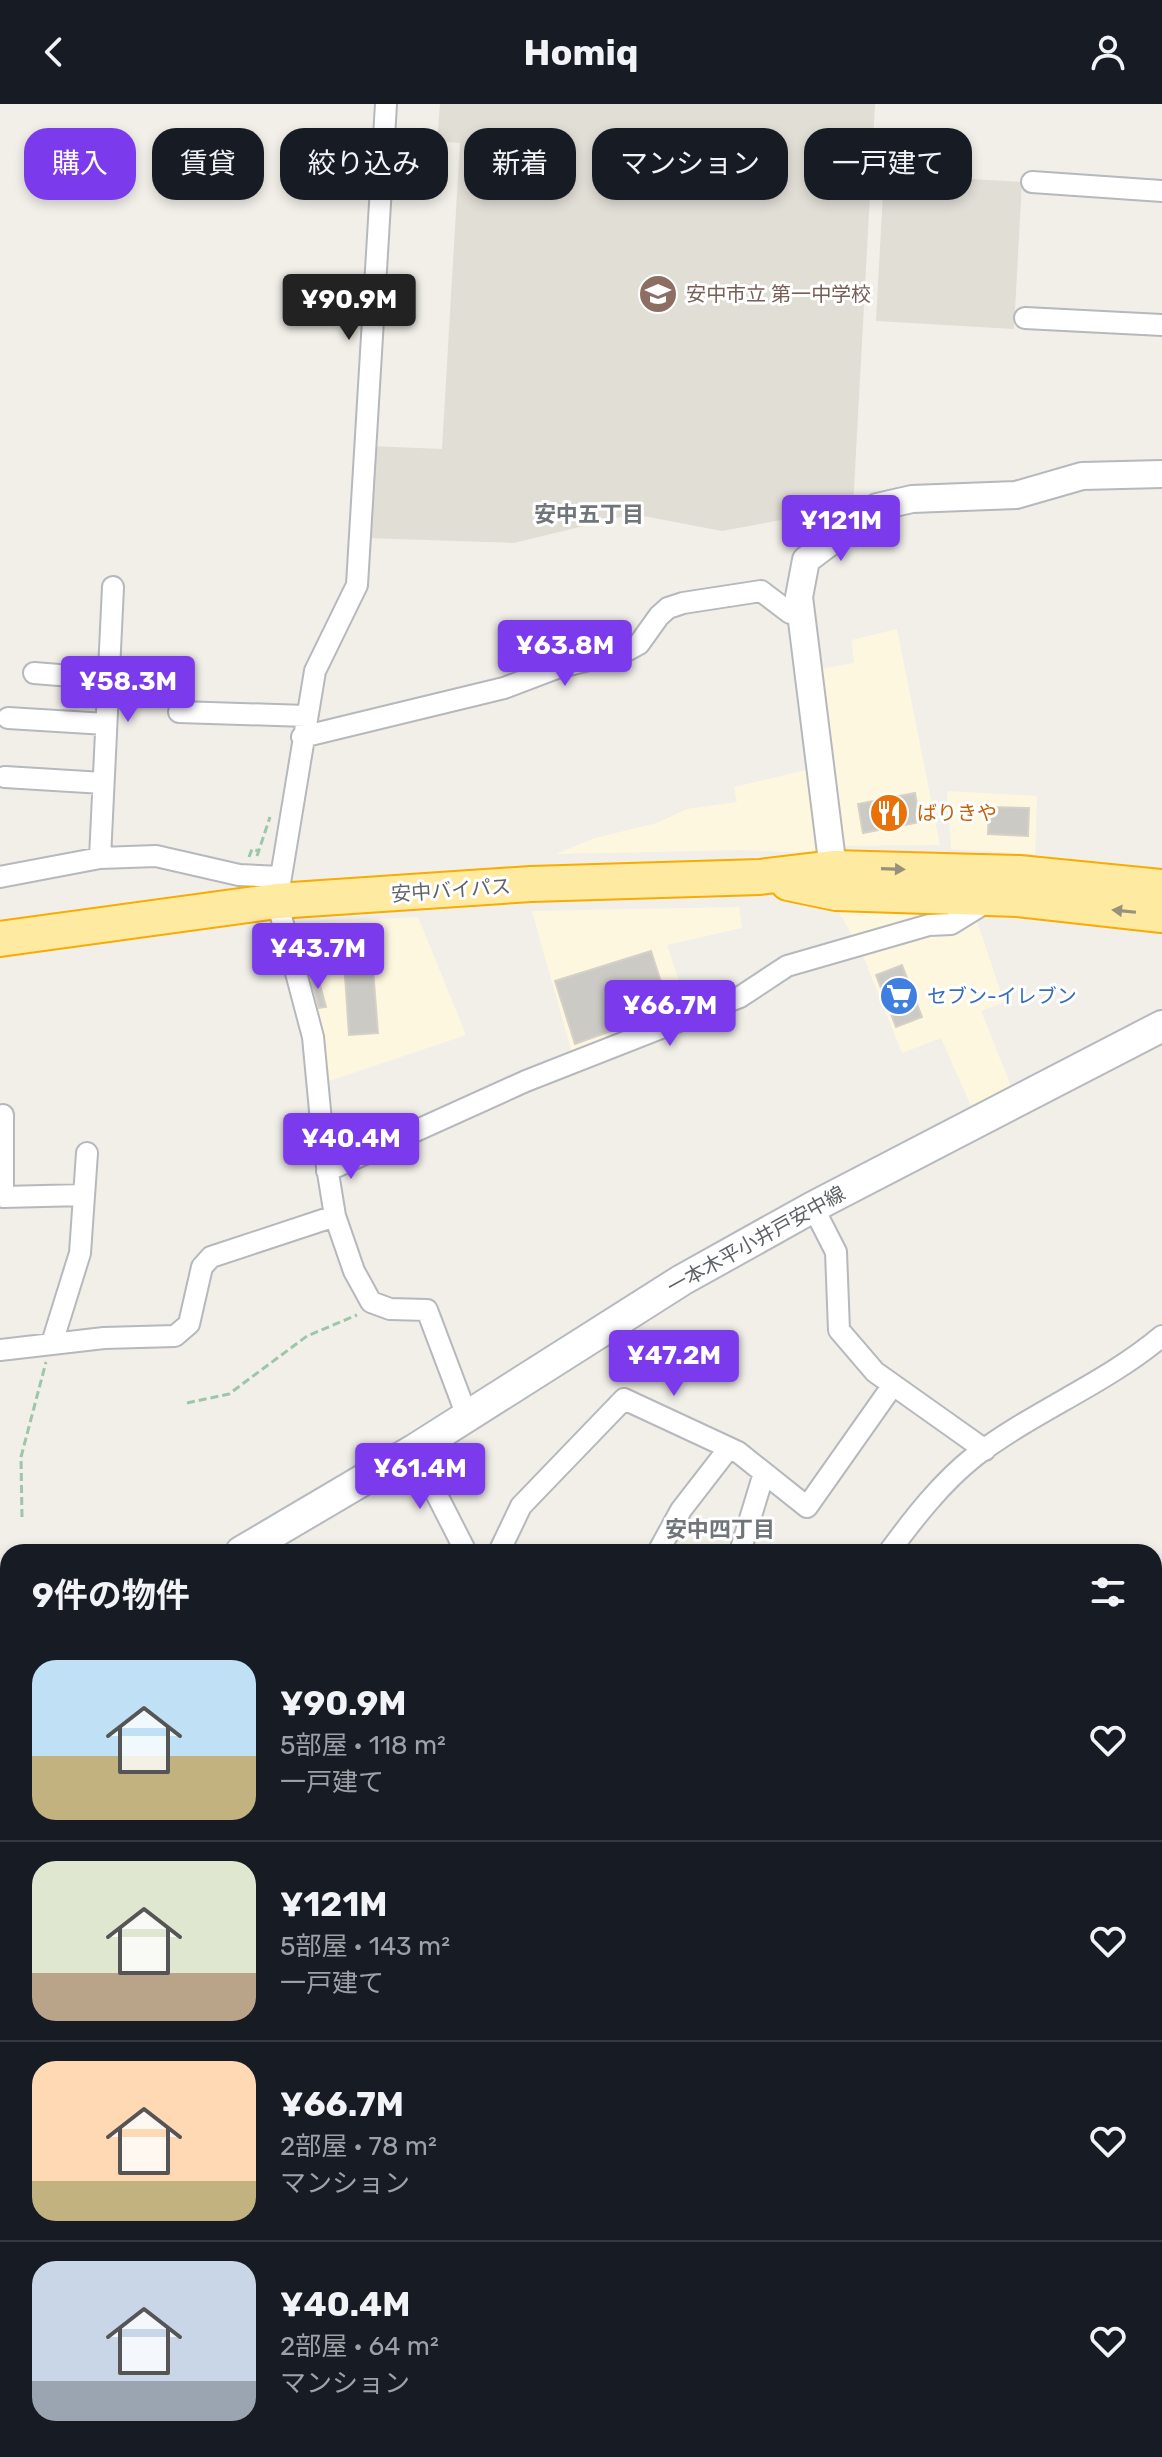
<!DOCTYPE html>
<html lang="ja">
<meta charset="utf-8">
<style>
:root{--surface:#171b24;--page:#20242c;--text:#f1f3f6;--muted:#9ea1a6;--line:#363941;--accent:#7c3aed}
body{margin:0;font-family:Rubik,"Noto Sans JP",sans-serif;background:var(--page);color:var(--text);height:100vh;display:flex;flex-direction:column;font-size:30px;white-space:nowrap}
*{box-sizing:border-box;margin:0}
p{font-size:26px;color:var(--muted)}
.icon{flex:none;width:44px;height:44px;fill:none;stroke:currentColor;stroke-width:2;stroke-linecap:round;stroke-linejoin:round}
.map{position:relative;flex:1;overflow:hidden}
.details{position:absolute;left:0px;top:1440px;width:1162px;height:914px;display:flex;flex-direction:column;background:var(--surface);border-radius:24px 24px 0 0;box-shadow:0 4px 12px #0003}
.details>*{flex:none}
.banner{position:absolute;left:24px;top:24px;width:1114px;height:72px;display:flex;gap:16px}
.price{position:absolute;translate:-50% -68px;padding:0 18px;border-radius:8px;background:var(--accent);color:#fff;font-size:26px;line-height:52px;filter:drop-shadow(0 2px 4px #0008)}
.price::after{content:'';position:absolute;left:50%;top:48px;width:24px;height:18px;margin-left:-12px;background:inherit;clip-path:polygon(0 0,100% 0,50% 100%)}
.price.active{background:#222;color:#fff}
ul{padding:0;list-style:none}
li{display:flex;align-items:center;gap:24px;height:200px;padding:0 32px}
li+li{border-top:2px solid var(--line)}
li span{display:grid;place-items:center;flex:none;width:224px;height:160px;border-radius:24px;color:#555}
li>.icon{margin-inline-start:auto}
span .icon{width:96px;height:96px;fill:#fffc;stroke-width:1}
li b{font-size:34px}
h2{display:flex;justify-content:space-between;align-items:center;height:96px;padding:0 32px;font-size:34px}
.tag{padding:0 28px;border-radius:24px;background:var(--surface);box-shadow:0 4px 12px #0003;font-size:28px;line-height:72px}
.tag.active{background:var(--accent);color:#fff}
header{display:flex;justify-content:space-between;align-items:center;height:104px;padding:0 32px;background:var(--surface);font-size:36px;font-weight:700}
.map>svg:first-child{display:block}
.commercial{fill:#fef7e0}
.education{fill:#e1ded6}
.water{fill:#aadaff}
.building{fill:#cccac5;stroke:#d6d1c6;stroke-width:2}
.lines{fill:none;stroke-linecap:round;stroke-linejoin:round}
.service-casing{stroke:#b5b8bc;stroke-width:14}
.minor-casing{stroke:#b5b8bc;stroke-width:24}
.tertiary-casing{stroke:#b5b8bc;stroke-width:30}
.secondary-casing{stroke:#b6babf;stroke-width:34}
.trunk-casing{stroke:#f9ab00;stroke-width:38}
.path{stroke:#9cc7a9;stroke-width:3;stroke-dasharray:8 4;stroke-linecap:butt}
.service{stroke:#fff;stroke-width:10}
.minor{stroke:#fff;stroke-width:20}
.tertiary{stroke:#fff;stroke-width:26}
.secondary{stroke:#fff;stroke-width:30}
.trunk{stroke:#feeaa1;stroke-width:34}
.rail-casing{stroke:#b6b7b8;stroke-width:8}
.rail{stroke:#fff;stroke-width:5;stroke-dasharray:15;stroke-linecap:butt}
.oneway{fill:#97927c}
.labels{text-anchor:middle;stroke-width:6;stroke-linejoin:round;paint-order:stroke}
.education-label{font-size:20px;fill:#785e54;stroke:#fff;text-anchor:start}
.food-label{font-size:20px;fill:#c56008;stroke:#fff;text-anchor:start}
.street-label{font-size:20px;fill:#5f6368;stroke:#fff}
.shop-label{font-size:20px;fill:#366cbe;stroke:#fff;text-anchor:start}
.neighbourhood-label{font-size:22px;font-weight:bold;fill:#70757a;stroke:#fff}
</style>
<header><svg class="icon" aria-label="back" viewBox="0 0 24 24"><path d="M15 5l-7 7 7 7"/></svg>Homiq<svg class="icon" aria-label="person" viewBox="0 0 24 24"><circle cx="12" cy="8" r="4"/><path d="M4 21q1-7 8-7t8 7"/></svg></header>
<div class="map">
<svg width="1162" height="2353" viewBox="0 0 1162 2353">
<rect width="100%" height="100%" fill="#f1efe8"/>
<path class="commercial" d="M897,525L940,741L838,742L815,566L854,559L852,536Z
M806,666L818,744L809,749L741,746L556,750L595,734L657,719L687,705L737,698L734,683Z
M947,687L1037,692L1035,750L951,745Z
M739,803L742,824L667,841L689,907L572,949L532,807Z
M839,808L975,811L1004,898L981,907L1011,982L971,1002L941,934L902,949L862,849Z
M418,813L466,931L320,980L291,829L322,818Z"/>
<path class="education" d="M440,0H875L853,403L832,416L808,411L722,427L633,410L514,439L365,434L370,342L442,345L460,39L437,37Z
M884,70L1022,78L1014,225L876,217Z"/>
<path class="water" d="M1162,1558V1686L1154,1690V1564Z
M8,2168V2251L0,2258V2179Z"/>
<path class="building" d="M915,689L920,718L863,729L858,700Z
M989,703L1029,704L1028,732L988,730Z
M370,826L378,929L349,931L342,828Z
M651,847L670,906L575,940L555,877Z
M902,861L922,913L896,923L876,871Z
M317,869L326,903L319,904L310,871Z"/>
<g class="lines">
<g class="service-casing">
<path id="service" d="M352,2346L358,2353"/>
</g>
<g class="minor-casing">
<path id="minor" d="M386,0L357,481L315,567L277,797L313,933L323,1038L335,1112L354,1167L371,1198L390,1205L427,1206L467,1312
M1032,78L1162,87
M1025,214L1162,221
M34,569L109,575
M179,608L306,612
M8,614L106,620
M302,633L504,584L557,564L628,546L639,540L659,512L668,504L683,499L761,487L790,509H800
M5,673L103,679
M100,754L113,483
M0,773L100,754L156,752L239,771L281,773
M3,1011V1093L84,1091
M327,1067L526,977L740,893L787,862L929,821L951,820L990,796
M813,1103L836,1148L839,1226L875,1268L985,1346
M52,1239L80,1149L87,1049
M0,1246L104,1234L175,1232L189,1220L202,1163L211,1153L335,1112
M414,1346L466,1448
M499,1448L521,1402L624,1295L738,1348L807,1403L893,1281
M658,1448L681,1406L729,1344
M740,1448L764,1369
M889,1448C914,1414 941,1379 975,1352C1034,1307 1105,1280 1162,1232
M0,1874L8,1871
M1154,2323L1162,2320
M1035,2346L1039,2353
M186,2353L195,2346
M1079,2353L1097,2346"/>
</g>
<g class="tertiary-casing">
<path id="tertiary" d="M835,781L799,493L806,456L877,403L912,395L1016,391L1082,372L1162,370
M1154,1984L1162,1978
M628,2353L637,2346"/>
</g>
<g class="secondary-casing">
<path id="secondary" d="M241,1448L414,1346L682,1176L813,1103L1162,922
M0,1593L8,1588"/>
</g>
<g class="trunk-casing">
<path id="trunk" d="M788,779L836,789L1018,795L1162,811
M0,835L277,797L531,780L760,773L833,764L1019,769L1162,783"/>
</g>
<path class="path" d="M257,752L270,713
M249,753L252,745L259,747
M187,1299L229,1290L307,1232L357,1211
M22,1413L21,1353L46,1258
M1154,1737L1162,1735"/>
<use href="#service" class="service"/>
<use href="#minor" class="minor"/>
<use href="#tertiary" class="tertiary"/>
<use href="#secondary" class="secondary"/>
<use href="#trunk" class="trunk"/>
<g class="rail-casing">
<path id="rail" d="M1154,2206L1162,2198
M1154,2222L1162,2214
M1019,2353L1026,2346"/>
</g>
<use href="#rail" class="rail"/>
</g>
<defs><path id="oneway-solid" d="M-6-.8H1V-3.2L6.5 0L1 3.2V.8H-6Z" transform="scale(2)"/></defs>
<g class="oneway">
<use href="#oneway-solid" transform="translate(893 765) rotate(2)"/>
<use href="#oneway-solid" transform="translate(1124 807) rotate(-174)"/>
</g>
<defs>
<g id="school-disc" transform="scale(2)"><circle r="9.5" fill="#8d6e63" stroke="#fff"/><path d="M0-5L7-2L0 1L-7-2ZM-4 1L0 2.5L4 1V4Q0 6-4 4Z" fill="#fff"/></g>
<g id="restaurant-disc" transform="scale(2)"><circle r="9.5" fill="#e8710a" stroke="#fff"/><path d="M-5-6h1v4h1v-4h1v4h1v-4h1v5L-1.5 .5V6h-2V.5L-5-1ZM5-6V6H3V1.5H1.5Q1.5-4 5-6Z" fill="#fff"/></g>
<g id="supermarket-disc" transform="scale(2)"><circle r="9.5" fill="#3f7fe0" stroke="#fff"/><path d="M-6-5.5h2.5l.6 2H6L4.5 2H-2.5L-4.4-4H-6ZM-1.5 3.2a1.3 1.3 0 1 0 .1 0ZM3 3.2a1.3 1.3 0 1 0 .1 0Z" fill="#fff"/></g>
</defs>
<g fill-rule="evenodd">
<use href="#school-disc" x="658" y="190"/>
<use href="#restaurant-disc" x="889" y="709"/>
<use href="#supermarket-disc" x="899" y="892"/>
</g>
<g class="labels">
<g class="education-label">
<text x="686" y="197">安中市立 第一中学校</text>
</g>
<g class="food-label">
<text x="917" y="716">ばりきや</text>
</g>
<g class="street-label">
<text transform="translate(451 786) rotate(-4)" y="7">安中バイパス</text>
<text transform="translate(756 1136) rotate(-29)" y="7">一本木平小井戸安中線</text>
</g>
<g class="shop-label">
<text x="927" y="899">セブン-イレブン</text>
</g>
<g class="neighbourhood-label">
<text x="589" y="418">安中五丁目</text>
<text x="720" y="1433">安中四丁目</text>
</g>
</g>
</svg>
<b class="price active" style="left:349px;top:238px">¥90.9M</b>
<b class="price" style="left:841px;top:459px">¥121M</b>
<b class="price" style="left:565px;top:584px">¥63.8M</b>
<b class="price" style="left:128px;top:620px">¥58.3M</b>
<b class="price" style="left:318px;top:887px">¥43.7M</b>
<b class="price" style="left:670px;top:944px">¥66.7M</b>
<b class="price" style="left:351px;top:1077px">¥40.4M</b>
<b class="price" style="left:674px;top:1294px">¥47.2M</b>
<b class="price" style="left:420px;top:1407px">¥61.4M</b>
<div class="banner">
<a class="tag active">購入</a>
<a class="tag">賃貸</a>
<a class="tag">絞り込み</a>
<a class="tag">新着</a>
<a class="tag">マンション</a>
<a class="tag">一戸建て</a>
</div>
<section class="details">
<h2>9件の物件<svg class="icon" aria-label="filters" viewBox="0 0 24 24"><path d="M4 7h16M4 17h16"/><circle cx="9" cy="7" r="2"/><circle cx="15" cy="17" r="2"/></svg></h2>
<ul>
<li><span style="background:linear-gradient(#bfe0f5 60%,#c2b280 0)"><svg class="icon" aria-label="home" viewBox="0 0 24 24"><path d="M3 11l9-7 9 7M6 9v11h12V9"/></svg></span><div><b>¥90.9M</b><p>5部屋 · 118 m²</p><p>一戸建て</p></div><svg class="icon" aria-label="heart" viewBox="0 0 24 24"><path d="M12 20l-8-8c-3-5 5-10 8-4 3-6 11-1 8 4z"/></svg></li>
<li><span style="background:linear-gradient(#dfe7d0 70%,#b9a48a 0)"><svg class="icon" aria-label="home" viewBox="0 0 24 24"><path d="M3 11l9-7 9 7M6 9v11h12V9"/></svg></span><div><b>¥121M</b><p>5部屋 · 143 m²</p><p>一戸建て</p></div><svg class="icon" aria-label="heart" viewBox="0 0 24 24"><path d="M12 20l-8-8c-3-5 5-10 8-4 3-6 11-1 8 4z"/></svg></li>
<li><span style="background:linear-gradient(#ffd9b3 75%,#c2b280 0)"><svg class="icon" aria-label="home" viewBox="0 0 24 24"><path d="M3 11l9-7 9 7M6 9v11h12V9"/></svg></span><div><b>¥66.7M</b><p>2部屋 · 78 m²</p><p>マンション</p></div><svg class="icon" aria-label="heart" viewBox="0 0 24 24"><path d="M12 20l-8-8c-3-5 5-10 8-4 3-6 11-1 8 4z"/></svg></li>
<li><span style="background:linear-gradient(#c9d6e8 75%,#9aa5b1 0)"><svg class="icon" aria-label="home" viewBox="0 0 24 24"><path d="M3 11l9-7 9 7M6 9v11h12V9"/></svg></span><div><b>¥40.4M</b><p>2部屋 · 64 m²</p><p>マンション</p></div><svg class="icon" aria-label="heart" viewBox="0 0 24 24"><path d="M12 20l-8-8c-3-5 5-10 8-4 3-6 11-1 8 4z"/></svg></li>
</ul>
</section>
</div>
